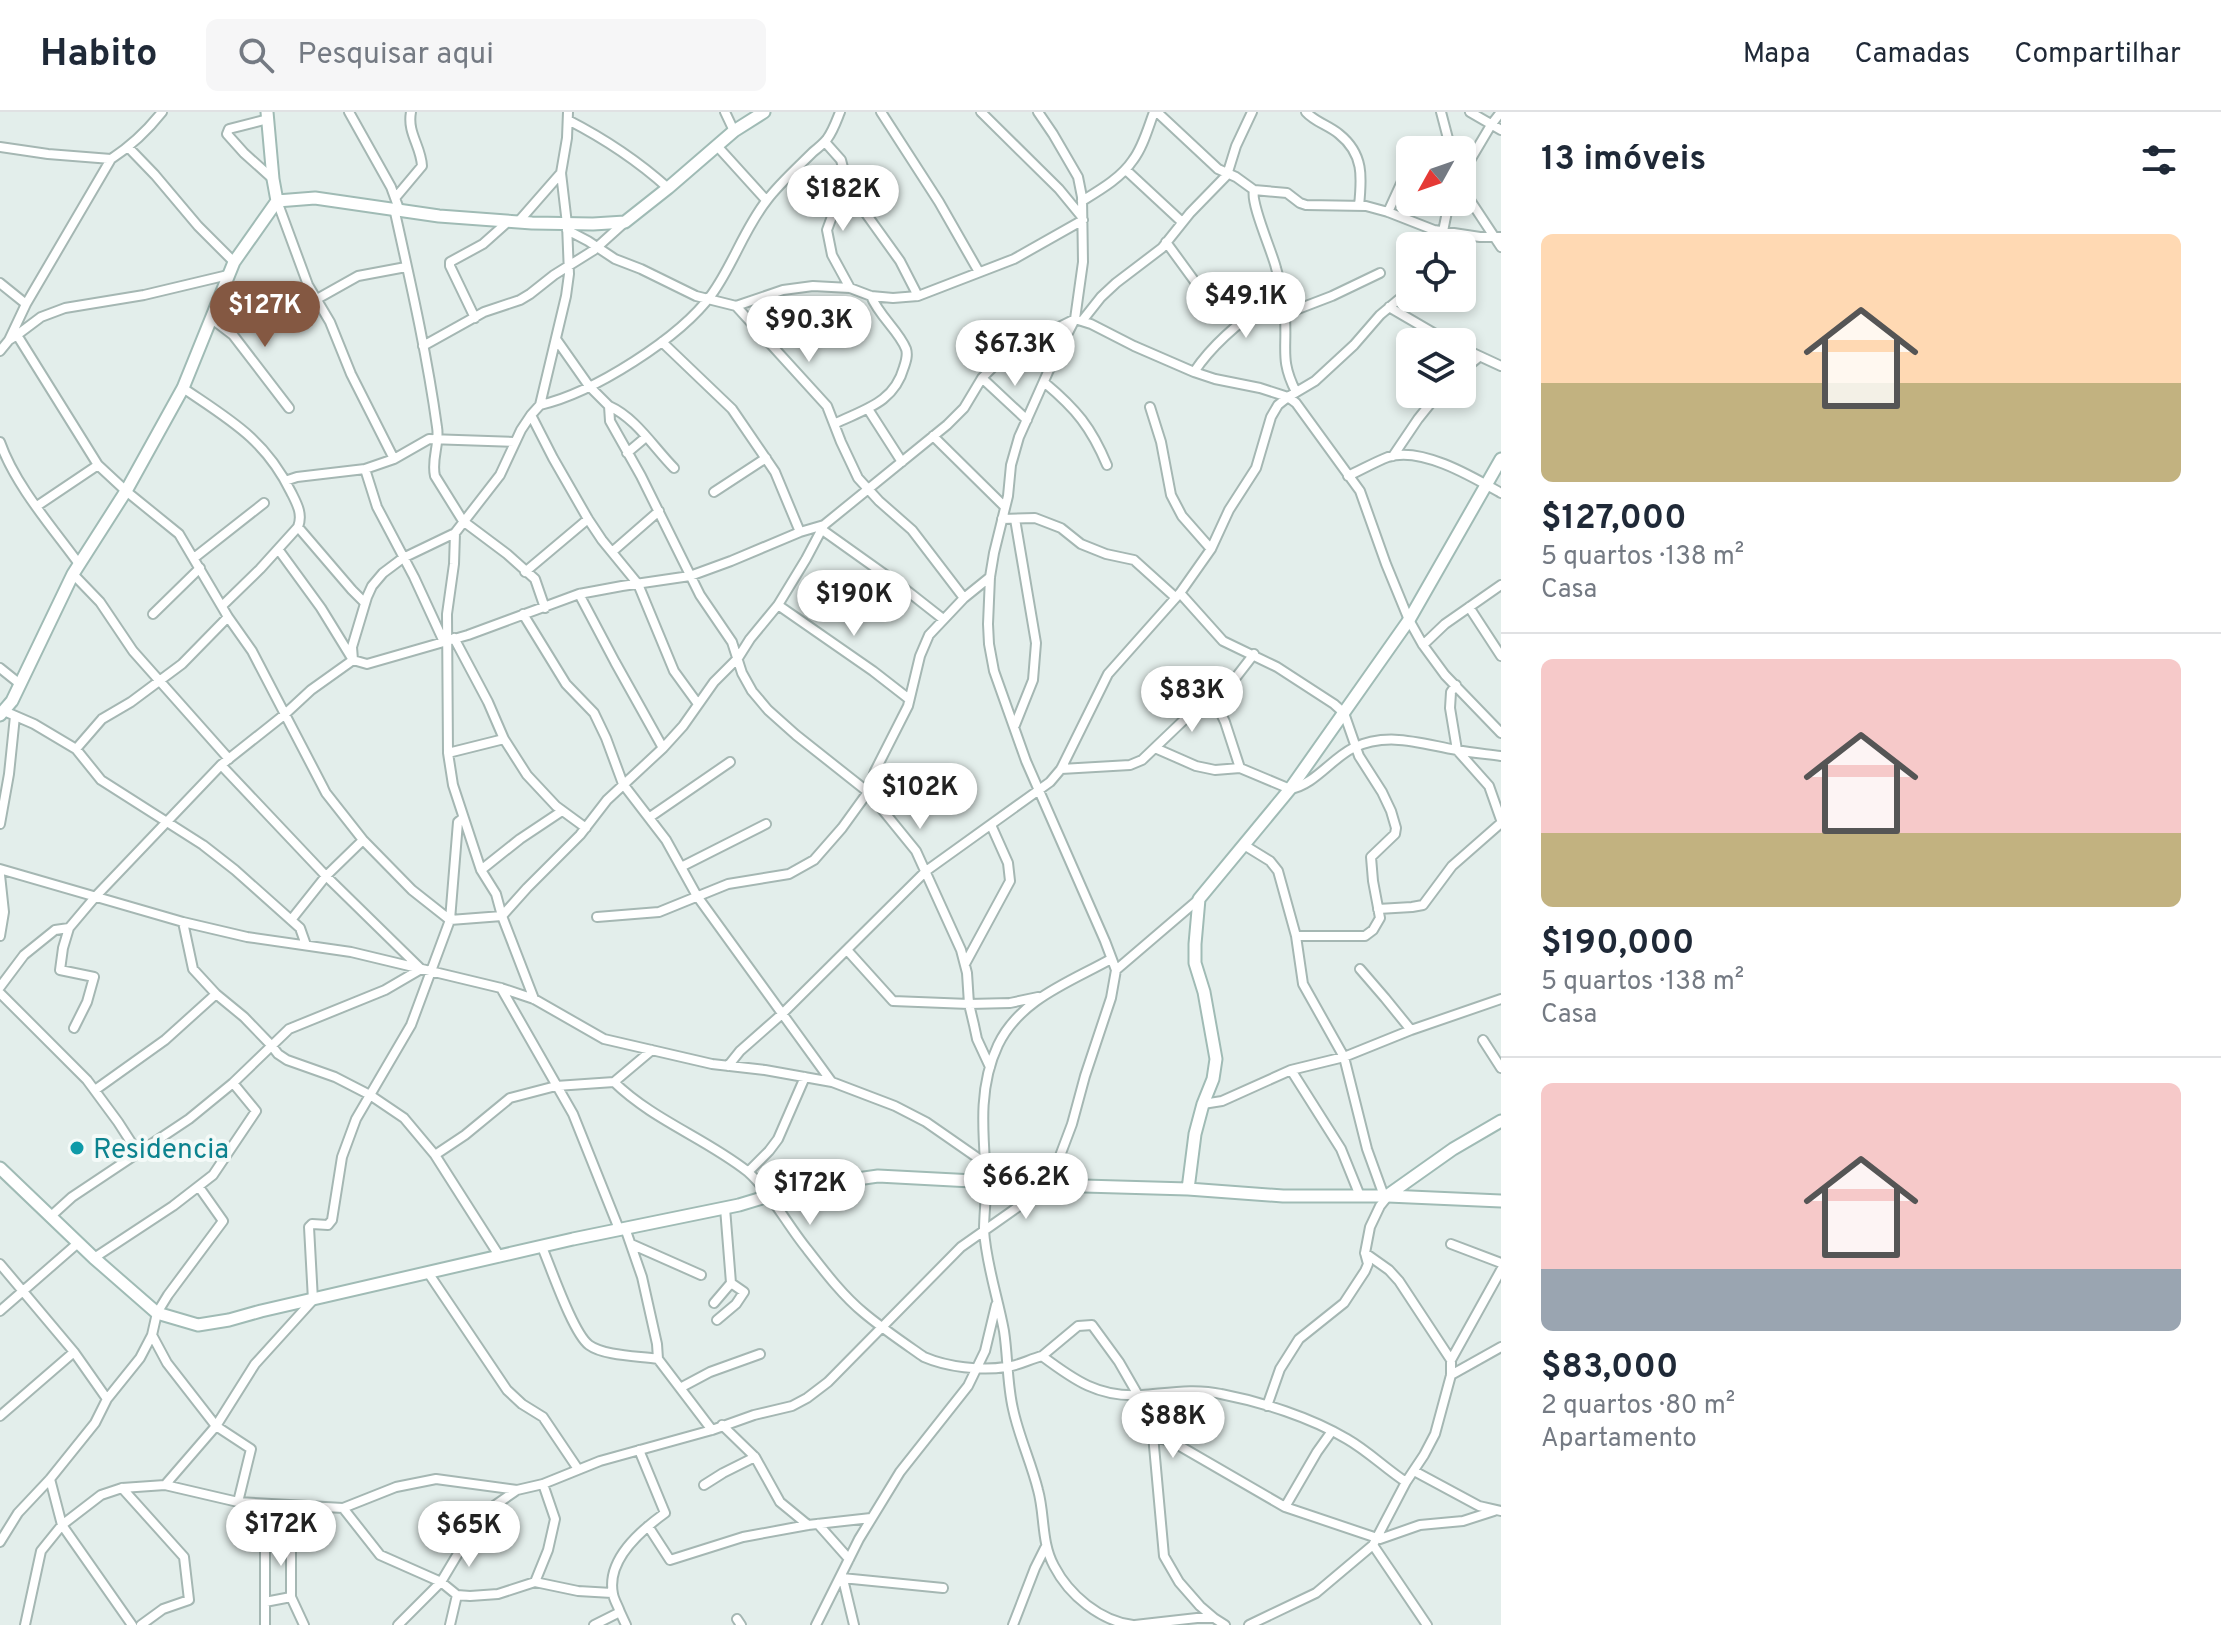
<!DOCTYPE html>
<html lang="pt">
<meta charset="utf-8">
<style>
:root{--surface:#fff;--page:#f6f6f7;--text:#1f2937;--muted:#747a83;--line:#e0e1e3;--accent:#845842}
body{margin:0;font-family:Overpass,sans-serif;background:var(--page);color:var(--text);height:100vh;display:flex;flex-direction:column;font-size:30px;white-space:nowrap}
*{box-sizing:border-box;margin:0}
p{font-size:26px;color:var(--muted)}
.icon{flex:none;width:44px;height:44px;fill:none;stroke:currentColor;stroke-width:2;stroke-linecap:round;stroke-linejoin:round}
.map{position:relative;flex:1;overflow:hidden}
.details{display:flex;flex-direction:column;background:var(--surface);width:720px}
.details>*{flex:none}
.needle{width:52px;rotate:230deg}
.controls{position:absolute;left:1396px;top:24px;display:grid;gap:16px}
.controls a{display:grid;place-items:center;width:80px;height:80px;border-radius:12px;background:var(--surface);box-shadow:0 4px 12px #0003;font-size:40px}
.price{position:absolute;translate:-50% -68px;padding:0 18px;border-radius:28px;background:#fff;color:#222;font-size:26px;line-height:52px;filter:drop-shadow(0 2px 4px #0008)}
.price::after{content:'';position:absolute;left:50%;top:48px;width:24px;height:18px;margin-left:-12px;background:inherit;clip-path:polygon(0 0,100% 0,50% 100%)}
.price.on{background:var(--accent);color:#fff}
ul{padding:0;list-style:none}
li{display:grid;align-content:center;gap:16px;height:424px;padding:0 40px}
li+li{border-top:2px solid var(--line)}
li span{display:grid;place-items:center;height:248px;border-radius:12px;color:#555}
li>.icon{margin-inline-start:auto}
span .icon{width:144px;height:144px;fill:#fffc;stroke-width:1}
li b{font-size:34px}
h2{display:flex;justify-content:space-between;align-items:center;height:96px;padding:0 40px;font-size:34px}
header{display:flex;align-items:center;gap:48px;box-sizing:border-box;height:112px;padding:0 40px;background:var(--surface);border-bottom:2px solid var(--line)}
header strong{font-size:38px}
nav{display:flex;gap:44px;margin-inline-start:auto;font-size:28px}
.search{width:560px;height:72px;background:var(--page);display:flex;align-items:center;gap:20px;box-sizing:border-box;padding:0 28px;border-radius:12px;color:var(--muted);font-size:30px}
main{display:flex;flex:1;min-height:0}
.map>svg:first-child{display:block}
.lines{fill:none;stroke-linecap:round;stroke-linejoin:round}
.street-casing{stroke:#a5b7b3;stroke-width:12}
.secondary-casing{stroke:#a0bbb5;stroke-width:15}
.street{stroke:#fff;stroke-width:8}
.secondary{stroke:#fff;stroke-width:11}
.culture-dot{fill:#0f9aa8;stroke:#f4faf8;stroke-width:3}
.labels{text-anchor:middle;stroke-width:8;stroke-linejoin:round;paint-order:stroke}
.culture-label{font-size:28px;fill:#0d838f;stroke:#f4faf8;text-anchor:start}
</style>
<header>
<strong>Habito</strong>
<div class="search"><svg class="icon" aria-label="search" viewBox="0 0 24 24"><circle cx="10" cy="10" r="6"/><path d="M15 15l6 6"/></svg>Pesquisar aqui</div>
<nav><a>Mapa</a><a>Camadas</a><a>Compartilhar</a></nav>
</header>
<main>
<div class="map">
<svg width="1501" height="1513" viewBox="0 0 1501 1513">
<rect width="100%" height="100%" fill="#e3eeeb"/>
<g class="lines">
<g class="street-casing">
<path id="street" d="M349,0L391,75L399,97
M725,0L734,19
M881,0L939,90L979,160
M981,0L1059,77L1082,105
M1157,0L1218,57L1236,65L1254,78L1287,81L1300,91L1306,93L1366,94L1388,100L1434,118L1480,125H1501
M1306,0C1315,10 1328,13 1339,22C1364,42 1362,65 1359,94
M1441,0L1451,38
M1470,0L1501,18
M268,7L229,17L227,22L244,41L273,67
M568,8C605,27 638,49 668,76
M825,30L841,48L849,78L900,149L918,184
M0,35L48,42L111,47
M128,35L155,63L198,114L234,150
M718,35L766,88
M1432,38L1449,30
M1126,58L1182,110
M1462,62L1491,13L1501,0
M845,69L827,118L832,143L850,176
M1462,76L1501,135
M1254,78C1250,91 1272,139 1276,156C1281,172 1284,189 1285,206C1287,239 1280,248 1296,280
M396,85L422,54C421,34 407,21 411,0
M277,89L308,173L330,210L351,262L394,347
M1082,89C1100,78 1121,66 1133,48C1143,35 1148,16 1154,0
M394,96C410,168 427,242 437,315C440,332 431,347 435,364L463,409L507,442L535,467L545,496
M1388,100L1410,52
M519,109L561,61
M567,118L588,129L615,147L641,157L696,184L736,194L827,294L841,330L858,366L879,389L912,418L964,486
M1166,130L1201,178L1210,188L1243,210
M1440,134L1449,90
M0,171L26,192
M317,187L358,164L406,155
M736,194L783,178L813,174L850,176L871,184L893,186L918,184L1014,147L1083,108
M1389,195L1449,230
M1285,202L1332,184L1380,161
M475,206L450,154V150L483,132L510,108
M212,207L233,223L289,296
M1082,209L1101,185L1116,171L1162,136L1190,101L1227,63L1236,34L1252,0
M17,223L41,205L65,196L144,183L228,163
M556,227L589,274L609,294L610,309L641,364L700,483L732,530L742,561L752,579L768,598L796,623L868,680L916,739L961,838L967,861L969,892L974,913L977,927L990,955
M9,228L17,223L98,353L126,379L179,422L228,505L252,539L326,681L363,728L412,778L450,808L502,804L527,776L580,723L607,688L663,636L683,614L714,570L738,546L750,527L778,493L806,447L824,413L947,313L964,296L982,266L1007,241L1075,207L1091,212L1134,234L1194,260L1215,267L1260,276L1288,285L1296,291L1360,379L1386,452L1409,508L1423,533L1445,563L1501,621
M662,230L732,297L775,360L800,420
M423,234L484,200L520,188L530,182L554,163L594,138L625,110
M1462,236L1501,254
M0,239L9,228L26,192L111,47C131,34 147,19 162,0
M1462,259L1479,245
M1194,260C1216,227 1249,202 1282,181
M982,266L1027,308
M1045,271C1076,297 1091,315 1107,353
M183,276C230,308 265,327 291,380C297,392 303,402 298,415L260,457L222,494
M540,293C593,281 680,226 712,182C733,153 744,117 767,88C780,71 798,55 813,40C818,36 823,32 827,27C833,19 836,10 840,0
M609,294C636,306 654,336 674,356
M1150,295L1161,330L1171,383L1182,404L1211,437
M868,297L902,350
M531,303L553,346L588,407L602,428L638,472L674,559L698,592
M834,312C865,297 894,291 904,255C906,249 908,243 906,237C899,219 879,204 871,184
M933,324L1005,395
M0,330C15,373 52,415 79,452
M627,341L646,325
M1393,344L1418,307L1438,282
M365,357L377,395L414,465L444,530
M1348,364C1361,358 1375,350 1388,345C1421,334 1473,365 1501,381
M285,369L297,365L365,357L394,347L429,327L514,330
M714,380L766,346
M37,394L98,353
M1002,407L1035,406L1061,416L1081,432L1106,442L1134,448L1175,485
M298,415L352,478L365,491
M821,417L901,474L943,507
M455,421L454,452L447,502L448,641L453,673L481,758L496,782L502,804L534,887
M278,437L321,496L353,548L367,552L468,523L579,482L622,474L690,464L731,449L800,420L824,413
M612,440L659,399
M194,446L264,391
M525,460L588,407
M73,462L100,490L133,539L229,647
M1180,481L1223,529L1277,555L1334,592L1344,601L1359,644L1382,680L1391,699L1396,716L1395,722L1371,745L1373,769L1380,806L1373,818L1365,824H1296
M579,482L615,550L663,636
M778,493L873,559L909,587
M1469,495L1501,544
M153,502L200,456
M523,502L566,572L594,601L606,626L623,672L666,728L697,784L831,969
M454,526L488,590L504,627L527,663L556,694L586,716
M1423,533L1445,512L1501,473
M353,548L352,535L367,485L372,474L383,461L403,446L455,421L500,363L521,318L531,303L540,293L566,184L569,162L567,112L561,61L567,26L568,0
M0,556L20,572
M1456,573L1451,580L1450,596L1457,638L1489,674L1501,708
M1216,591L1225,610L1240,656
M4,599L34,612L76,637L101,668L203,733L235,758L300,816L306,833
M1015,613L1033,568L1036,531L1015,407
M1155,636L1196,654L1215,658L1240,656L1290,677C1314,673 1331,647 1353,636C1388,619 1422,632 1457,638C1472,641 1487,642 1501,644
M76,637L102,607L131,590L182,552L228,505
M448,641L504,627
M1061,657L1130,653L1142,648L1187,605L1216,591L1254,542
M650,705L730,650
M0,712L9,662L15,604
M1244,733L1270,749L1278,759L1296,824L1303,872L1344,945L1367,1037L1384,1084
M681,755L766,712
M0,757L183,810L247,825L351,840L501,876L534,887L604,927L712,952L765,958L832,970L895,994L926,1010L985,1051
M481,758L520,727L562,699
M0,763L4,800L0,824
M1378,797L1412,795L1423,793L1452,754L1501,711
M597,805L659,800L728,772L789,762L814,748L842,716L868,680L875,659L908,594L920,544L929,523L964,486L990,465
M291,808L326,764L363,728
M183,810L193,857L216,882L244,905L271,933L278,942L287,948L335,965L370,983L404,1006L435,1043L500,1145
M69,816L63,836L60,858L94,865L87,890L74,916
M847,838L893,889L969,892L1010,891L1038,885
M1111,847C1070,870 1020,887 998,933C978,975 983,1020 986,1064C987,1082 984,1100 984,1118C986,1152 998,1186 1004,1219C1008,1245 1007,1271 1013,1297C1019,1325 1031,1350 1038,1378C1045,1403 1041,1430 1054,1454C1069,1483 1100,1509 1133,1513
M965,852L1010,769L1008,751L991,713
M1360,857L1385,886L1411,918
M1116,858L1199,787
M0,875L24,843L55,818L69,816L96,784L221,653L284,603L311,578L353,548
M501,876L573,1002L619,1117
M0,881L87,968L118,1010L138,1041
M1483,928L1501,956
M728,954L740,939L782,902L926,759L1050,670L1061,657L1108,562L1180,481L1211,437L1229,398L1256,356L1271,305L1278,293L1288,285L1315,269L1354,233L1380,203L1404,183L1410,181
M1291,958L1341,1037L1360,1084
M614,970C653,1008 705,1026 747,1059C769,1078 788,1114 807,1137C824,1159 843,1184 864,1201C883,1217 904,1231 924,1245C947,1255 981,1259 1006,1255C1018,1254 1030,1247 1042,1244C1074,1268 1099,1286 1142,1283C1168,1281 1195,1276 1221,1282C1262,1290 1310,1305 1347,1327C1368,1339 1386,1357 1406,1370
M95,978L165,928L216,882
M1203,992L1222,989L1291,958L1344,945L1411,918L1501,887
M435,1043L465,1023L510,986L556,974L614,970L652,938
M748,1060L769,1039L778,1027L805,965
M50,1105L72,1085L189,1007L233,971L289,917L385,878L421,857L326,764L221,653
M625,1116L642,1165L657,1232L658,1247L712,1318
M631,1132L701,1163
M1451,1132L1501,1151
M542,1135C551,1156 573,1221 589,1233C604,1244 639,1244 658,1247
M1365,1141L1389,1158L1399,1169L1451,1248
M94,1146L173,1094L213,1063L256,999L233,971
M0,1152L74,1240L107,1287
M429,1162L507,1278L522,1292L543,1305L578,1357
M714,1191L731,1171L725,1096
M0,1199L78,1131
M717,1208L736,1192L744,1180L731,1171
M152,1223L167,1251L216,1314L251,1337L238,1390
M1042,1244L1078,1214L1092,1213L1119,1250L1138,1283L1153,1323L1164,1444L1179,1470L1200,1494L1214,1506
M1451,1263L1501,1235
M680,1276L710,1260L760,1242
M1267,1294L1280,1257L1299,1227L1344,1191L1365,1159L1368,1152L1365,1141L1370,1115L1380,1094L1388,1084
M0,1304L74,1240
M722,1313L755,1345L780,1390L808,1413
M1153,1323L1178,1333L1285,1395L1380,1427L1420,1413L1463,1409L1494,1399
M1414,1359L1479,1394L1501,1399
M50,1367L62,1413L132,1513
M165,1373L216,1314L255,1252L313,1188L309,1115L312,1112L328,1113L332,1108L342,1045L356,1007L411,913L450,808L458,710L463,706
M704,1373L723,1361L755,1345
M122,1376L184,1445L189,1488L163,1497L141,1513
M1285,1395L1317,1340L1332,1319
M343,1396L380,1443L441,1470L457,1483L470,1484L498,1482L535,1470L548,1438L555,1407L543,1372
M291,1399V1485L304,1513
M818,1412L849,1447
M648,1414L670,1448L743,1425L808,1413L871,1406
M0,1430L18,1401L50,1367L95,1311L107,1287L140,1246L152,1223L157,1201L168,1183L223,1109L199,1075
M1373,1433L1427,1513
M842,1463L854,1513
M842,1466L943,1476
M535,1470L578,1479L612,1481
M265,1490L291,1485
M620,1500L626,1513
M737,1507L741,1513
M25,1513L41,1439L62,1413L101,1383L122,1376L165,1373L238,1390L343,1396L396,1375L436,1367L517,1378L543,1372L600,1349L712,1318L754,1303L792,1294L807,1286L828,1270L961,1135L1049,1073L1072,1012L1085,964L1111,886L1116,858L1105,829L1026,649L994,559L989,532L988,512L990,465L994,441L1008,384L1011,353L1019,325L1048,260L1075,207L1083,150L1082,85L1078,65L1053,22L1038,0
M265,1513V1440L269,1398
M398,1513L441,1470L481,1403L517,1378
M450,1513L457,1483
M594,1513L620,1500C618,1494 614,1488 613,1482C606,1448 640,1419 665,1401L639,1338
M816,1513L859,1427L900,1360L968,1274L985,1239L996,1193
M1013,1513L1035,1456L1045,1436
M1135,1513L1197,1506H1214L1225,1513
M1249,1513L1316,1481L1373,1433L1406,1370L1424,1343L1435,1322L1451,1263V1248L1501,1158"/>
</g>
<g class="secondary-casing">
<path id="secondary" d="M267,0L273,67L277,89
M0,603L12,589L73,462L126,379L183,276L234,150L277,89L315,86L439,104L532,111L593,112L625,110L668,76L734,19L764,0
M0,1056L94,1146L157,1201L198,1213L229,1208L261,1199L573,1127L739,1093L795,1076L878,1064L1049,1073L1188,1077L1283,1084H1388L1501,1089
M1188,1077L1195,1022L1203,992L1213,967L1216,947L1204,880L1195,851V832L1199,787L1290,677L1409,508L1501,347
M1388,1083L1453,1037L1501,1009"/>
</g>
<use href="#street" class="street"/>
<use href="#secondary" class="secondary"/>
</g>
<circle class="culture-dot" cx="77" cy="1036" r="8"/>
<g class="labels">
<g class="culture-label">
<text x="93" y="1046">Residencia</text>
</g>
</g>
</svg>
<div class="controls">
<a><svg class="needle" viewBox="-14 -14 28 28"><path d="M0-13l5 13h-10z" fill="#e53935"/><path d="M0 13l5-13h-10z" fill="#747a83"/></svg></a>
<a><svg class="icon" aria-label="locate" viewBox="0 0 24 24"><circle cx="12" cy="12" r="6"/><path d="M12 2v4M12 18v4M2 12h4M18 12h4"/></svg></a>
<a><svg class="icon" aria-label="layers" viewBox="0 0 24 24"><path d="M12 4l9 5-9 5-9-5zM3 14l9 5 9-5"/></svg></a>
</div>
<b class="price" style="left:843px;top:121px">$182K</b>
<b class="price" style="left:1246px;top:228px">$49.1K</b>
<b class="price on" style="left:265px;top:237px">$127K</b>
<b class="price" style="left:809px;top:252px">$90.3K</b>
<b class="price" style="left:1015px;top:276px">$67.3K</b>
<b class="price" style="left:854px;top:526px">$190K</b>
<b class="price" style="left:1192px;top:622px">$83K</b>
<b class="price" style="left:920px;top:719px">$102K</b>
<b class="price" style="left:1026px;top:1109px">$66.2K</b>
<b class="price" style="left:810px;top:1115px">$172K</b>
<b class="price" style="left:1173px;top:1348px">$88K</b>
<b class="price" style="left:281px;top:1456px">$172K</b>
<b class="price" style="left:469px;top:1457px">$65K</b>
</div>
<section class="details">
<h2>13 imóveis<svg class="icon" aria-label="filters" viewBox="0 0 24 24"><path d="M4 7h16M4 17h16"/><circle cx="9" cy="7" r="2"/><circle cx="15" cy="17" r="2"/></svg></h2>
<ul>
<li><span style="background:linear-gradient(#ffd9b3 60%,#c2b280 0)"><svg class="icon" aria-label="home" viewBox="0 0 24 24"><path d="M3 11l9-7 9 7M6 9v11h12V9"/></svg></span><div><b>$127,000</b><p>5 quartos · 138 m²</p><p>Casa</p></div></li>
<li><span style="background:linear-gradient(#f6c9c9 70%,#c2b280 0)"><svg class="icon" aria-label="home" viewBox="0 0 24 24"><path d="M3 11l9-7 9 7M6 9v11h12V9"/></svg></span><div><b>$190,000</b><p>5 quartos · 138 m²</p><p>Casa</p></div></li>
<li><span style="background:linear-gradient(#f6c9c9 75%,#9aa5b1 0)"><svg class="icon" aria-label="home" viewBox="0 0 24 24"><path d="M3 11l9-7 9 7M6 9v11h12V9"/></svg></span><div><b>$83,000</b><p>2 quartos · 80 m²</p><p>Apartamento</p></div></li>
</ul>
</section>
</main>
